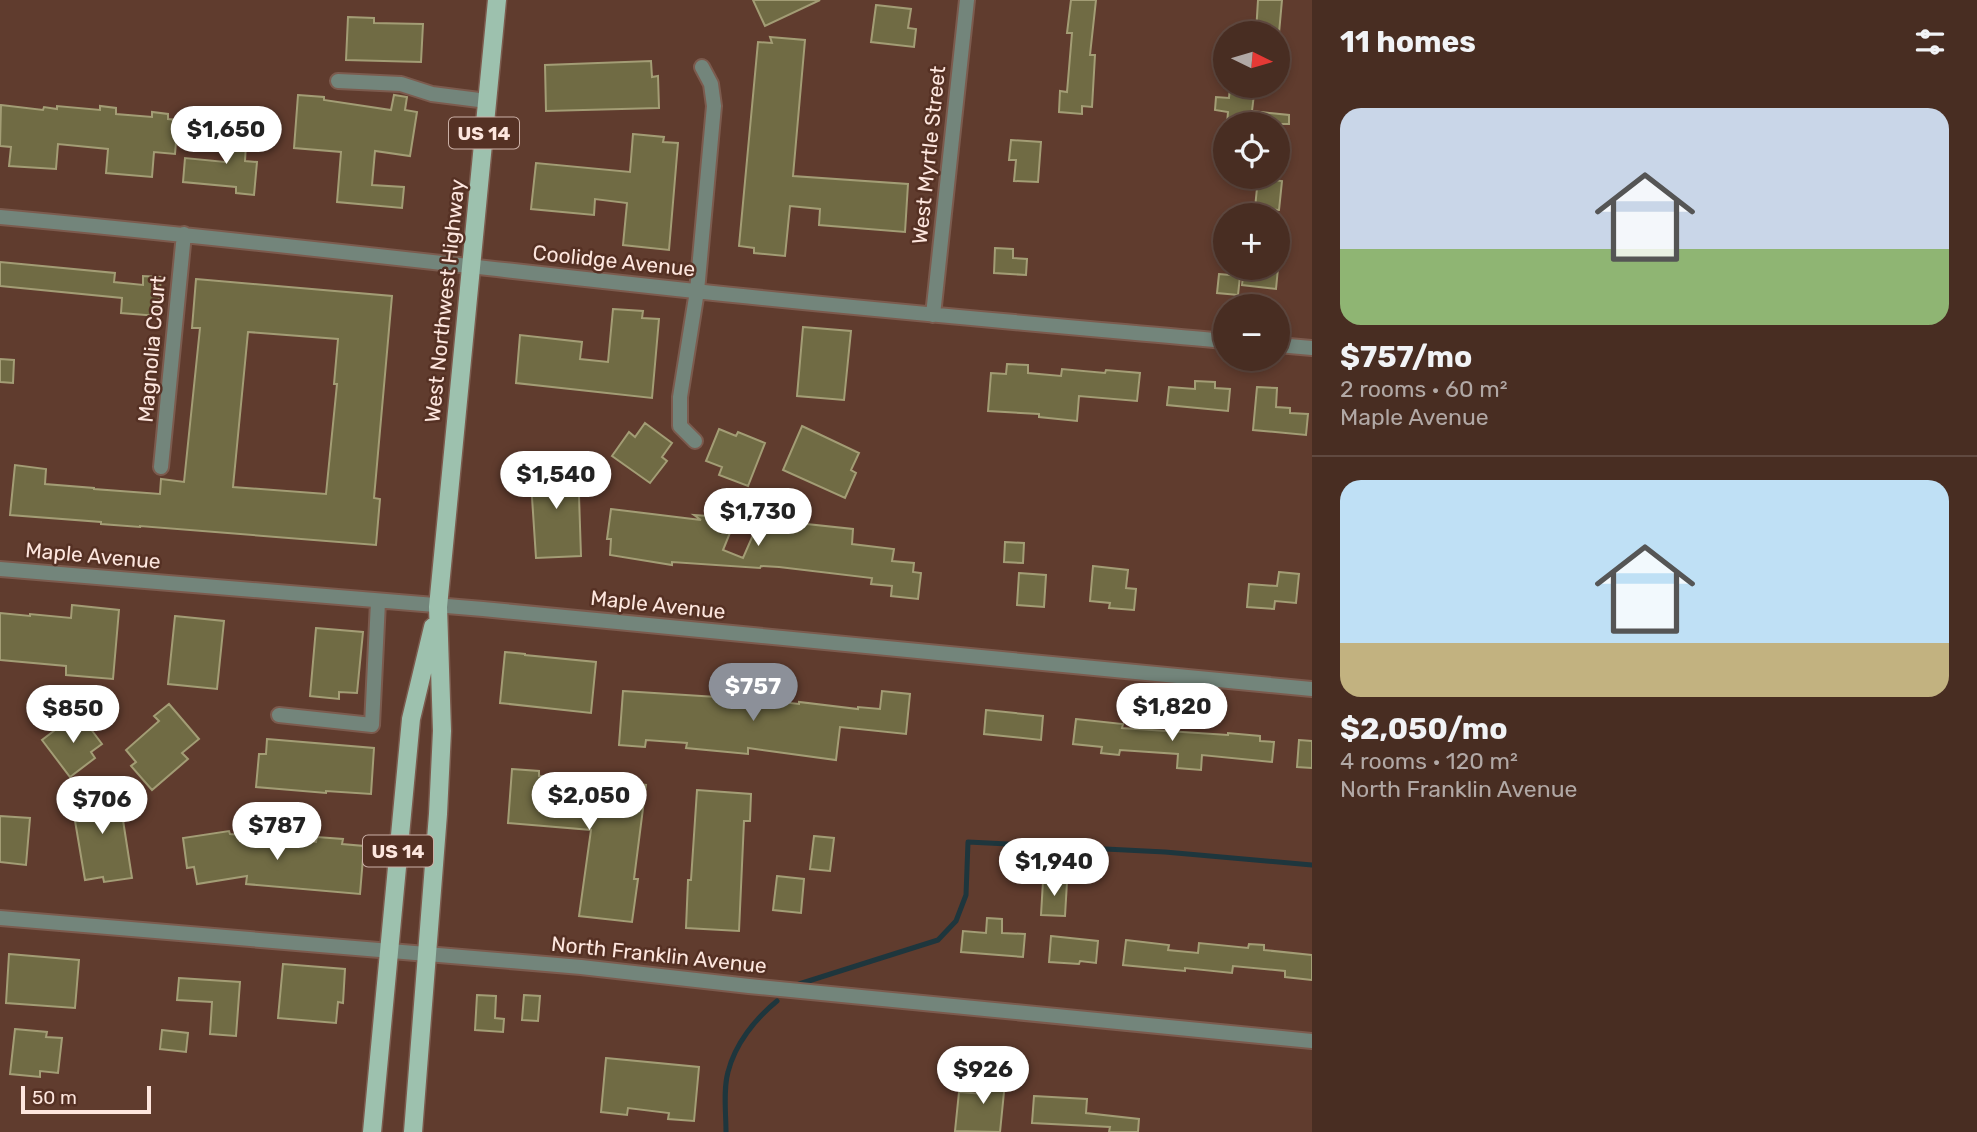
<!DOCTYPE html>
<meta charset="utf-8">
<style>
:root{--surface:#482d22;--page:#52392f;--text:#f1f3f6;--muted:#b1a8a5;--line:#604940;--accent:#8c9099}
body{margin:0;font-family:Rubik,sans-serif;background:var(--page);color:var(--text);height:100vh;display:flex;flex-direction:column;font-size:26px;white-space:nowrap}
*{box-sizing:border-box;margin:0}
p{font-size:23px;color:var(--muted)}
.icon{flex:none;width:38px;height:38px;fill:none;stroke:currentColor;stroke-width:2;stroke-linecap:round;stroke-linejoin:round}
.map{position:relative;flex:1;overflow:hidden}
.sheet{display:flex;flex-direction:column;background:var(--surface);width:665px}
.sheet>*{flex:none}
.needle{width:46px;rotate:95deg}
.controls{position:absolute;left:1213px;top:21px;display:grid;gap:14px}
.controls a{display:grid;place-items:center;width:77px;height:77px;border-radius:50%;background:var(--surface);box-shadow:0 4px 10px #0003,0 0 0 2px var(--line);font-size:35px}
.scale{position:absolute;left:21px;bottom:18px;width:130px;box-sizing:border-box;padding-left:7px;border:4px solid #fde6de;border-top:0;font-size:19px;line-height:24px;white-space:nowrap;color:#fde6de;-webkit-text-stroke:5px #553124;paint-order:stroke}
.price{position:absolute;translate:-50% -60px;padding:0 16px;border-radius:24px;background:#fff;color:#222;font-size:23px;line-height:46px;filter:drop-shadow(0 2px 4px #0008)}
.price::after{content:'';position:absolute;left:50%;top:42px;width:21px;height:16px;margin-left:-10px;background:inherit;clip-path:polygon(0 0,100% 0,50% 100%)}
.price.current{background:var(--accent);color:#fff}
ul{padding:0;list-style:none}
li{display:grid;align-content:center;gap:14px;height:371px;padding:0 28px}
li+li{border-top:2px solid var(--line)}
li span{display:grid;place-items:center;height:217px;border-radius:21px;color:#555}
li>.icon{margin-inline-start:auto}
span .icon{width:126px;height:126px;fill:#fffc;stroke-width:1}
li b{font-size:30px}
h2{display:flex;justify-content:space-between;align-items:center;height:84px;padding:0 28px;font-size:30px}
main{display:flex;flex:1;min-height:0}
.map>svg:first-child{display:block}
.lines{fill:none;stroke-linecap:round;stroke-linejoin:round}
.stream{stroke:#1e363d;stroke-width:5}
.building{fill:#706b44;stroke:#a39d75;stroke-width:2;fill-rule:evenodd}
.minor-casing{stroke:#7c5b4e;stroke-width:18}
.primary-casing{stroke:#7c5b4e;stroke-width:21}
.minor{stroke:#73857b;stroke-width:14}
.primary{stroke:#9dc1ae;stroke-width:18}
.labels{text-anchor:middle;stroke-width:5;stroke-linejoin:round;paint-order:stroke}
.shield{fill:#553124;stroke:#cbb0a6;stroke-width:2}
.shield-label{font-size:19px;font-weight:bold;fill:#fde6de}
.street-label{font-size:21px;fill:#fde6de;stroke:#553124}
</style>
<main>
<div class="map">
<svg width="1312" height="1132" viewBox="0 0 1312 1132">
<rect width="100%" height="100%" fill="#603c2e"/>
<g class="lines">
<path class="stream" d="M799,984L938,940L956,921L966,895L968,842L1165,852L1312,865
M726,1132C726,1113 723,1090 728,1072C735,1044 755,1019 777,1001"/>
</g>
<path class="building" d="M753,0H820L765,26Z
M1071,0H1096L1090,55H1095L1092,107L1082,106V114L1059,112L1060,91L1067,92L1072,33H1067Z
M1258,0H1282L1279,33H1256Z
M876,5L911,9L908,28L916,29L914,47L871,42Z
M348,17L374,18V23L423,24L421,62L346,60Z
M770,37L805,40L793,176L908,184L905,232L819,225L820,209L790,206L785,256L754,253V248L739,246L758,42L772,43Z
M651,61L652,77L658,76L659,108L546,111L545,65Z
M1230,86H1255L1252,111L1289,115V124H1227L1228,112L1215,110L1216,97L1229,98Z
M298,95L324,97V100L391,110L394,95L407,97L405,110L417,112L410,156L375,151L372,185L404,187L402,208L337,202L341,152L294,148Z
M1,105L43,110L44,107L57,109V106L100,110V106L116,108V114L152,117V112L168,114V119L178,120L175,154L154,152L152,177L106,173L108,149L58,144L56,169L9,166L11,147L0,146Z
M228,127L247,128L245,161L257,162L254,195L236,193V187L183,182L185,158L225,162Z
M633,134L664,137L663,142L678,143L669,250L623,245L627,203L595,199L594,215L531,209L536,163L630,172Z
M1011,140L1041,142L1038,182L1014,181L1016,160H1009Z
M1258,178L1282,181L1279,210L1255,208Z
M995,248L1013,249V258L1027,259L1026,275L994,273Z
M0,262L115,273L114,282L143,285V276L161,277L158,316L121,313L122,298L0,286Z
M1244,268H1278L1276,289L1242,285Z
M1219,274L1240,276L1238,295L1217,293Z
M196,279L392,296L374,498L380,499L376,545L140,526V527L101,524V522L10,515L15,465L46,469L45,484L94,488V489L160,494L161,479L184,482L200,328H192ZM248,332L338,339L334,384H337L326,494L233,487Z
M613,309L643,311L642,318L659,319L652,398L516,383L520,335L582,342L580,359L608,362Z
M803,327L851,331L844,400L797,396Z
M0,359L14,360L13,383L0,382Z
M1007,364L1028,365V373L1061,376L1062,369L1105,373L1106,370L1140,373L1137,401L1079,396L1077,421L1039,417V414L988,411L991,373L1006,374Z
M1195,381L1215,382V388L1230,389L1228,411L1167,405L1169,387L1195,389Z
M1257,387L1277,388L1276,407L1290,408V413L1308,414L1306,435L1253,430Z
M645,423L672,443L662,457L667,461L650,483L612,456L629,432L635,437Z
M802,426L859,453L851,470L856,473L845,498L783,470Z
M719,429L736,436L738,432L765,443L748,486L719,475L722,467L706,461Z
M578,466L581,556L536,558L530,467Z
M611,509L701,520L694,515L736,518L723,550L743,558L760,519L853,529L852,544L894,549L892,561L914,563L913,572L921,573L918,599L891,596L892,586L871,584L872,578L779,567L761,566L760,568L672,562V565L610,555L611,539H607Z
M1005,542L1024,543L1023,563L1004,562Z
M1093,566L1128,570L1126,588L1136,589L1134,610L1109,608L1110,603L1090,601Z
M1279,572L1299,574L1296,603L1275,601L1274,609L1247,607L1249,584L1277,586Z
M1019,573L1046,575L1044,607L1017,605Z
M72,605L119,610L113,679L66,675V666L0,660V613L30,616V614L71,618Z
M175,616L224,621L217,689L168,684Z
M316,628L363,632L357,693L339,692V699L310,696Z
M505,652L525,654V655L596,662L591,713L500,703Z
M623,691L717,697L754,702V699L799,704V702L858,709V707L880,709L882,691L910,694L906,734L840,727L836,760L748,748V754L686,748L687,743L646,740L645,747L619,745Z
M169,704L199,739L182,753L188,759L152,790L131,766L136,762L126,750L159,721L154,716Z
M986,710L1043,716L1041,740L984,734Z
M81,716L102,744L91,752L95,758L70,777L42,740L63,724L66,727Z
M1076,719L1123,724L1122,728L1228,735V733L1260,736V741L1274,742L1272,762L1202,755L1201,770L1177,768L1178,754L1120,750L1119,755L1101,753L1102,747L1073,744Z
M267,739L374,748L371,794L326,791V793L256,787L259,754H266Z
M1299,740L1312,741V768L1297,767Z
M512,769L539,771V776L592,780V779L646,785L634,879H638L632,922L579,916L591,830L508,823Z
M118,788L132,878L104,882L103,877L85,880L72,803L88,801L82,794Z
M697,790L751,794L750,821H744L739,931L686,928L688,880H691Z
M0,816L30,818L26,865L0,862Z
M229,831L230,834L316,842L317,837L343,839L342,844L364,846L360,894L246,884L247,876L197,884L194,867L187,868L183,838Z
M814,836L834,838L830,871L810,869Z
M777,876L804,879L801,913L773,910Z
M1043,881L1067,882L1065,916L1041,915Z
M987,918L1002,919V933L1025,934L1023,957L961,952L963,931L986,933Z
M1051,936L1098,941L1096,963L1080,961L1079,964L1049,962Z
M1126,940L1169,945L1168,950L1198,953L1199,943L1248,948L1249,944L1264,945V950L1312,955V980L1285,977V971L1233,966L1232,973L1185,968V971L1123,965Z
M9,954L79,960L75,1008L6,1003Z
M283,964L345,969L343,1003L338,1002L336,1023L278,1018Z
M179,978L240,982L236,1036L210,1034L212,1002L177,1000Z
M477,995L496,996L495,1018L504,1019L503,1032L475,1030Z
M524,995L540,996L538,1021L522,1020Z
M15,1029L47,1032L46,1037L62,1038L58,1073L40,1071V1077L10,1074Z
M162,1030L188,1033L186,1052L160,1049Z
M606,1058L699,1067L694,1121L668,1119L669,1113L628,1108L627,1115L601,1112Z
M986,1070L1006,1072L1000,1132L955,1131L959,1092L984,1094Z
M1034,1096L1087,1099L1086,1113L1139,1119L1138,1132H1109L1110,1127L1032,1123Z"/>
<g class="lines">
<g class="minor-casing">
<path id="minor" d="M338,81L401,84L432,94L487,101
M0,217C232,238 463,266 695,291C872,310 1048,325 1225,341
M933,315L967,0
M1278,345L1312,348
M695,441L680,426V397L697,291L714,106L711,84L702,67
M161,467L184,234
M0,569L483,609L1312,689
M279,715L372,725L378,602
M0,918L581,967L749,986L1312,1041"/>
</g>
<g class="primary-casing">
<path id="primary" d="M372,1132L411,719L433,627
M413,1132L438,814L442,731L438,607L497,0"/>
</g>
<use href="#minor" class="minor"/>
<use href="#primary" class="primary"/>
</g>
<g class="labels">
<g class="shield">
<rect x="449" y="117.5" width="70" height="31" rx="5"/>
<rect x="363" y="835.5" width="70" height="31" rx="5"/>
</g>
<g class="shield-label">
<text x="484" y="140">US 14</text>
<text x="398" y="858">US 14</text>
</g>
<g class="street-label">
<text transform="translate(929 155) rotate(-84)" y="7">West Myrtle Street</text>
<text transform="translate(614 261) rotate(6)" y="7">Coolidge Avenue</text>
<text transform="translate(445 301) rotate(-84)" y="7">West Northwest Highway</text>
<text transform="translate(152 349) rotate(-85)" y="7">Magnolia Court</text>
<text transform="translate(93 556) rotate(5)" y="7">Maple Avenue</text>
<text transform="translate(658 605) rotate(6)" y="7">Maple Avenue</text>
<text transform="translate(659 955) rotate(6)" y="7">North Franklin Avenue</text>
</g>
</g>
</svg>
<div class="controls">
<a><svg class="needle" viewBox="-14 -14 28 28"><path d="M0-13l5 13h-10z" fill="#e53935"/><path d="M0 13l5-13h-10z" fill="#b1a8a5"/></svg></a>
<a><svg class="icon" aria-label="locate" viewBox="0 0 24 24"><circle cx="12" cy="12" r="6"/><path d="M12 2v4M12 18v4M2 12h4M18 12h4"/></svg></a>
<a>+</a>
<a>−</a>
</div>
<div class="scale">50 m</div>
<b class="price" style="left:226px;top:166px">$1,650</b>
<b class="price" style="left:556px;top:511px">$1,540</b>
<b class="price" style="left:758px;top:548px">$1,730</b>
<b class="price current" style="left:753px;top:723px">$757</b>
<b class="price" style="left:1172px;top:743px">$1,820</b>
<b class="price" style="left:73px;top:745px">$850</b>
<b class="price" style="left:589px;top:832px">$2,050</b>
<b class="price" style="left:102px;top:836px">$706</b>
<b class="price" style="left:277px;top:862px">$787</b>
<b class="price" style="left:1054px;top:898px">$1,940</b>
<b class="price" style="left:983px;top:1106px">$926</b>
</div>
<section class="sheet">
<h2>11 homes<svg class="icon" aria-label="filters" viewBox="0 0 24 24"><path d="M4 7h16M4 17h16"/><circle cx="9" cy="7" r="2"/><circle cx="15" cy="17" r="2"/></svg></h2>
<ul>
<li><span style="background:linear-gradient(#c9d6e8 65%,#8fb573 0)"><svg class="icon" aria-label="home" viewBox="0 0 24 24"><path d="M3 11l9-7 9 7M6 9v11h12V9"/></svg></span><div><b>$757/mo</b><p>2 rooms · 60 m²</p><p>Maple Avenue</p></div></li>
<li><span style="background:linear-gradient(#bfe0f5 75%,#c2b280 0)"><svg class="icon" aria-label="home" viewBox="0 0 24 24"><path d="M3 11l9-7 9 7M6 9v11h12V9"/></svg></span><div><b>$2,050/mo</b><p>4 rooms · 120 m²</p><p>North Franklin Avenue</p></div></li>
</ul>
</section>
</main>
